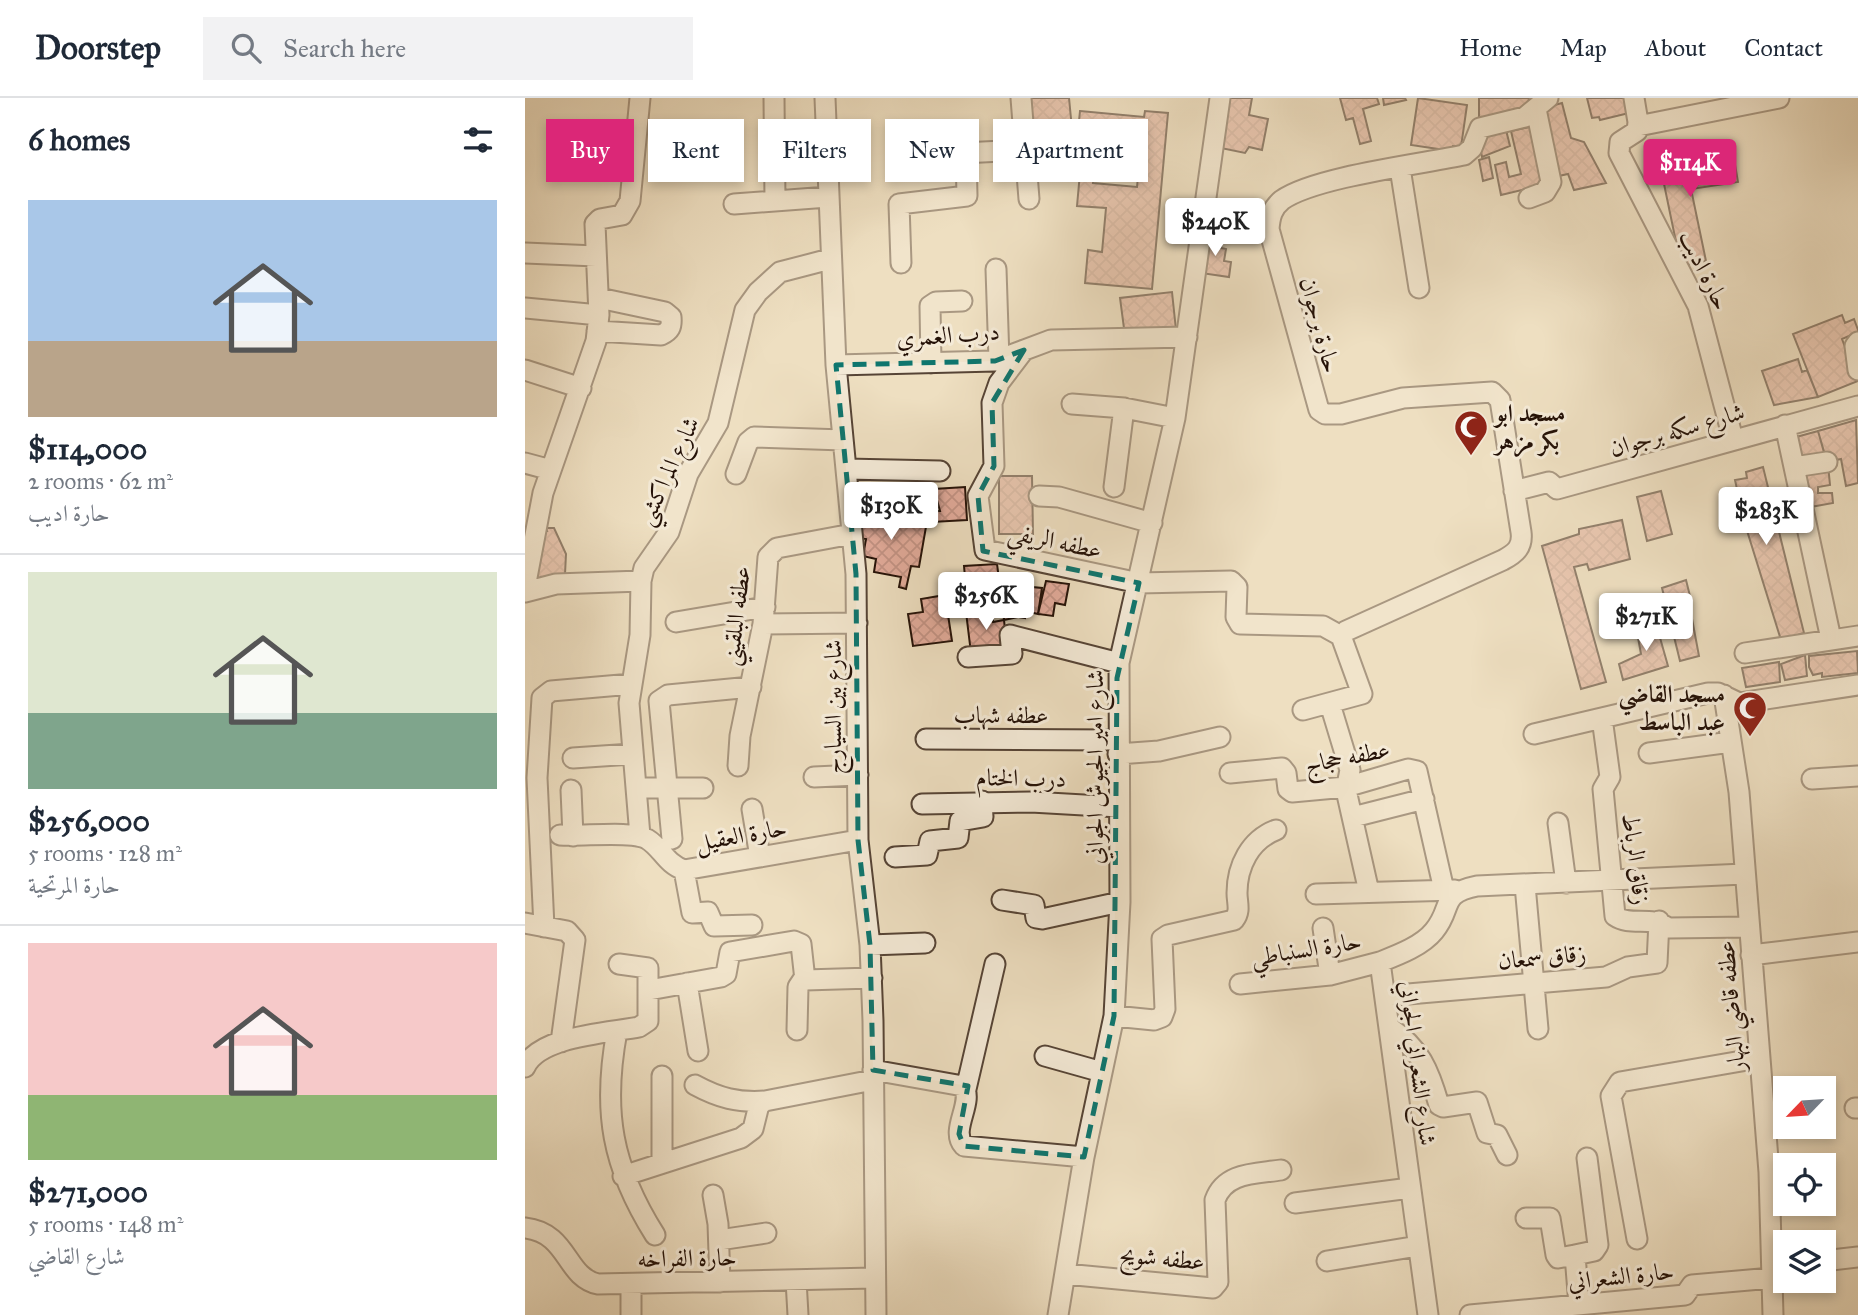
<!DOCTYPE html>
<meta charset="utf-8">
<style>
:root{--surface:#fff;--page:#f2f2f3;--text:#1f2937;--muted:#747a83;--line:#e0e1e3;--accent:#db2777}
body{margin:0;font-family:"IM FELL Great Primer",Amiri,serif;background:var(--page);color:var(--text);height:100vh;display:flex;flex-direction:column;font-size:26px;white-space:nowrap}
*{box-sizing:border-box;margin:0}
p{font-size:23px;color:var(--muted)}
.icon{flex:none;width:38px;height:38px;fill:none;stroke:currentColor;stroke-width:2;stroke-linecap:round;stroke-linejoin:round}
.map{position:relative;flex:1;overflow:hidden}
.panel{display:flex;flex-direction:column;background:var(--surface);width:525px}
.panel>*{flex:none}
.top-card{position:absolute;left:21px;top:21px;width:665px;height:63px;display:flex;gap:14px}
.needle{width:46px;rotate:245deg}
.controls{position:absolute;left:1248px;top:978px;display:grid;gap:14px}
.controls a{display:grid;place-items:center;width:63px;height:63px;border-radius:0px;background:var(--surface);box-shadow:0 4px 10px #0003;font-size:35px}
.price{position:absolute;translate:-50% -60px;padding:0 16px;border-radius:7px;background:#fff;color:#222;font-size:23px;line-height:46px;filter:drop-shadow(0 2px 4px #0008)}
.price::after{content:'';position:absolute;left:50%;top:42px;width:21px;height:16px;margin-left:-10px;background:inherit;clip-path:polygon(0 0,100% 0,50% 100%)}
.price.selected{background:var(--accent);color:#fff}
ul{padding:0;list-style:none}
li{display:grid;align-content:center;gap:14px;height:371px;padding:0 28px}
li+li{border-top:2px solid var(--line)}
li span{display:grid;place-items:center;height:217px;border-radius:0px;color:#555}
li>.icon{margin-inline-start:auto}
span .icon{width:126px;height:126px;fill:#fffc;stroke-width:1}
li b{font-size:30px}
h2{display:flex;justify-content:space-between;align-items:center;height:84px;padding:0 28px;font-size:30px}
.pill{padding:0 24px;border-radius:0px;background:var(--surface);box-shadow:0 4px 10px #0003;font-size:24px;line-height:63px}
.pill.selected{background:var(--accent);color:#fff}
header{display:flex;align-items:center;gap:42px;box-sizing:border-box;height:98px;padding:0 35px;background:var(--surface);border-bottom:2px solid var(--line)}
header strong{font-size:33px}
nav{display:flex;gap:38px;margin-inline-start:auto;font-size:24px}
.search{width:490px;height:63px;background:var(--page);display:flex;align-items:center;gap:18px;box-sizing:border-box;padding:0 24px;border-radius:0px;color:var(--muted);font-size:26px}
main{display:flex;flex:1;min-height:0}
.map>svg:first-child{display:block}
.building{fill:url(#building-cross-hatch);stroke:#241107;stroke-width:2}
.lines{fill:none;stroke-linecap:round;stroke-linejoin:round}
.street-casing{stroke:#564436;stroke-width:23}
.street{stroke:#f4ead7;stroke-width:19}
.marked{fill:none;stroke:#0f766e;stroke-width:5;stroke-dasharray:14 9;stroke-linejoin:round}
.labels{text-anchor:middle;stroke-width:6;stroke-linejoin:round;paint-order:stroke}
.street-label{font-size:24px;fill:#241107;stroke:#f4ead7}
.poi-label{font-size:24px;font-weight:bold;fill:#241107;stroke:#f4ead7;text-anchor:start}
</style>
<header>
<strong>Doorstep</strong>
<div class="search"><svg class="icon" aria-label="search" viewBox="0 0 24 24"><circle cx="10" cy="10" r="6"/><path d="M15 15l6 6"/></svg>Search here</div>
<nav><a>Home</a><a>Map</a><a>About</a><a>Contact</a></nav>
</header>
<main>
<section class="panel">
<h2>6 homes<svg class="icon" aria-label="filters" viewBox="0 0 24 24"><path d="M4 7h16M4 17h16"/><circle cx="9" cy="7" r="2"/><circle cx="15" cy="17" r="2"/></svg></h2>
<ul>
<li><span style="background:linear-gradient(#a9c7e8 65%,#b9a48a 0)"><svg class="icon" aria-label="home" viewBox="0 0 24 24"><path d="M3 11l9-7 9 7M6 9v11h12V9"/></svg></span><div><b>$114,000</b><p>2 rooms · 62 m²</p><p>حارة اديب</p></div></li>
<li><span style="background:linear-gradient(#dfe7d0 65%,#7fa58c 0)"><svg class="icon" aria-label="home" viewBox="0 0 24 24"><path d="M3 11l9-7 9 7M6 9v11h12V9"/></svg></span><div><b>$256,000</b><p>5 rooms · 128 m²</p><p>حارة المرتحية</p></div></li>
<li><span style="background:linear-gradient(#f6c9c9 70%,#8fb573 0)"><svg class="icon" aria-label="home" viewBox="0 0 24 24"><path d="M3 11l9-7 9 7M6 9v11h12V9"/></svg></span><div><b>$271,000</b><p>5 rooms · 148 m²</p><p>شارع القاضي</p></div></li>
</ul>
</section>
<div class="map">
<svg width="1333" height="1217" viewBox="0 0 1333 1217">
<defs>
<pattern id="building-cross-hatch" width="8" height="8" patternUnits="userSpaceOnUse" patternTransform="scale(1.75)"><rect width="8" height="8" fill="#e3ac9c"/><path d="M0 0l8 8M0 8l8-8" fill="none" stroke="#c39385"/></pattern>
</defs>
<rect width="100%" height="100%" fill="#eedfc1"/>
<filter id="stains"><feTurbulence type="fractalNoise" baseFrequency=".00286" numOctaves="4"/><feColorMatrix values="0 0 0 0 .2 0 0 0 0 .09 0 0 0 0 .02 0 0 0 .5 -.17"/></filter>
<radialGradient id="worn" r=".72"><stop offset=".6" stop-color="#630" stop-opacity="0"/><stop offset="1" stop-color="#630" stop-opacity=".3"/></radialGradient>
<path class="building" d="M500,0H544L547,31L503,35Z
M701,0H727L724,17L743,21L737,52L724,49L720,55L691,49Z
M815,0H852L854,6L838,11L846,43L835,46L828,20L821,22Z
M858,0H880L881,2L859,7Z
M893,0L942,7L936,49L928,48L927,53L886,47Z
M954,0H1004L1002,14L954,24Z
M1062,0H1100L1104,15L1075,22L1074,19L1067,20Z
M1037,5L1046,40L1059,44L1081,85L1049,92L1043,76L1029,79L1019,10Z
M555,13L619,19L620,13L643,15L627,191L560,185L563,152L577,154L581,110L552,108L555,75L569,76L568,85L612,89L617,39L553,33Z
M1009,28L1022,86L976,97L970,67L981,64L984,79L996,76L986,33Z
M981,32L985,48L957,59L953,38Z
M1152,53L1154,66L1171,62L1172,69L1209,61L1213,84L1166,91L1181,163L1156,168L1133,57Z
M964,59L968,80L958,83L954,62Z
M686,119L699,121V129L707,130L706,143L691,138L692,128H685Z
M681,135L691,137L690,143L697,142L696,150L701,151L699,163L706,164L704,179L676,175Z
M647,194L651,232L600,238L595,200Z
M1317,217L1320,225L1329,221L1333,232V234L1317,241L1333,283L1293,299L1268,236Z
M1273,261L1277,274L1282,272L1293,299L1249,307L1237,273Z
M1331,322L1333,385L1321,388L1316,361L1302,364L1293,333Z
M1293,333L1300,358L1271,366L1264,341Z
M1303,367L1305,387L1293,389V395H1307L1308,405L1280,410L1271,371Z
M1238,369L1279,535L1256,542L1219,423L1204,426L1197,396L1212,391L1210,382L1222,380L1221,374Z
M474,378H507L508,436H474Z
M440,389L442,422L407,424V413H415L409,391Z
M1136,393L1147,436L1122,443L1112,399Z
M333,411L402,423L394,469L386,468L381,491L374,489L376,479L349,474L351,461L338,458L341,441L328,439Z
M1097,422L1105,461L1064,472L1062,466L1049,469L1081,584L1056,591L1017,448L1054,436V431Z
M21,430H29L41,456L40,476L11,483L17,433H22Z
M472,466L477,504L468,508L460,492L452,495L455,508L443,512L439,468Z
M473,475L498,477L493,519L479,522Z
M1161,482L1165,498L1158,500L1160,508L1165,510L1174,558L1155,563L1137,490Z
M521,483L544,486L540,507L530,505L528,518L513,516Z
M496,488L517,490L513,516L500,513V520L493,519Z
M420,497L427,543L388,548L383,516L398,514L396,501Z
M466,511L468,524L479,522L482,551L446,555L441,514Z
M1130,522L1143,568L1098,582L1094,566L1116,556L1111,529Z
M1332,553L1333,575L1297,579V575L1288,577L1284,569V558Z
M1280,557L1282,578L1260,582L1256,566Z
M1254,564L1255,584L1221,589L1217,570Z"/>
<g class="lines">
<g class="street-casing">
<path id="street" d="M249,0L250,103
M300,0L311,267L331,476L333,742L345,847L348,923L351,1217
M496,0L504,101
M1109,0L1113,24L1112,33L1095,44L1094,55L1173,208L1208,341
M1113,28L1254,0
M377,58L500,52
M875,70L894,190
M1004,100L1020,94L1026,84L1011,11
M209,106L303,99
M0,155L71,158
M376,165L374,106L442,98L441,55
M471,171L474,262
M0,210L74,217
M72,233L136,237C145,233 147,229 146,219L140,214L74,200
M1333,244L1330,248L1333,272
M499,252L474,285L467,305L469,368L453,398L460,452L614,485L706,483L712,489L711,519L715,526L798,528L816,538
M406,265L405,208L411,204L437,203
M311,267L470,263L526,242L662,239
M0,272L56,290
M547,306L599,310L650,320
M1260,327L1306,541
M0,365L26,372
M1269,369L1302,364
M321,371L415,373
M211,376L223,344L229,339L318,342
M589,389L599,310
M989,393L1024,384L1032,391L1333,308
M514,398L534,399L627,425
M0,490L18,395L71,243L74,217L70,126L75,121L97,117L105,103L115,0
M0,494L31,486L116,483
M151,524L240,509
M238,526L332,525
M816,538L821,533L978,462C991,455 998,449 996,434L975,302L967,294L878,300L816,316H800L794,312L744,131C745,119 747,110 757,102C789,79 896,66 939,57L947,50L955,30L1000,19L1023,0
M1220,555L1333,538
M443,559L487,556L485,537L594,565
M1199,597L1214,694L1244,1074L1248,1217
M805,606L825,672L821,692L844,794
M778,612L837,596L816,538
M1077,620L1085,679L1078,691L1090,818C1106,829 1126,817 1143,830L1224,829
M1009,636L1183,595H1193L1214,605L1333,587
M401,641L593,642
M1124,655L1206,644
M593,656L634,653L695,639
M48,660L107,656
M213,668L215,638L238,526L243,459L252,450L327,436
M705,675L757,670L761,675L763,691L767,694L821,689L883,671L892,673L919,792
M289,679L333,677
M1287,681L1333,678
M113,690H178
M46,692L48,738
M397,706L506,704L594,709
M227,711L235,759
M828,719L899,701
M1033,725L1041,785
M35,737C56,739 106,732 122,741C137,750 141,766 159,772L333,742
M115,738L104,605L115,537L116,483L119,470L144,434L163,376L193,325L220,212L233,194L255,174L305,161
M147,741L134,603L143,597L226,589
M370,759L402,757L405,743L433,740L435,723L458,719L457,703
M159,772L167,815L183,814L189,828L227,827
M1000,787L1013,931
M791,796L930,792
M477,802L509,807L511,820L517,821L595,804
M0,825L42,833L50,842L36,944
M19,829L12,680L17,600L26,593L107,586
M798,830L805,877
M345,847L400,845
M1226,857L1333,844
M162,885L173,953
M715,886L805,877L855,864
M124,892L196,879L201,876L205,854L269,843L276,846L280,882L347,880
M860,898L1081,879L1103,869L1132,865L1134,823
M589,918L629,922L637,919L640,911L637,841L643,837L709,822C716,813 712,805 712,795C712,768 725,742 751,732
M864,929C895,950 904,972 914,1007L918,1009L952,1004L962,1035L972,1037L982,1057
M272,932L273,889L279,880
M92,933C77,1013 87,1069 130,1137
M520,958L577,974
M0,969C14,938 83,935 114,929L123,923V870L94,866
M348,972L438,988C450,1004 424,1032 439,1048L559,1059
M137,978V1065
M170,987C194,1000 213,1005 240,1003
M441,991L470,866
M1330,1010H1333
M98,1078L216,1040L228,1031L234,1007L240,1003L348,982
M188,1097L193,1126L195,1184
M770,1105L885,1090
M1001,1120H1025L1031,1157L1033,1160L1050,1157L1054,1207
M0,1130C44,1135 40,1179 73,1186L348,1180
M1112,1141L1086,998L1095,984L1234,960
M194,1142L241,1135
M1050,1157L1069,1153L1073,1147L1062,1060
M802,1163L893,1148
M1298,1163L1333,1159
M540,1176L688,1190L693,1184L690,1102C700,1074 730,1076 756,1072
M271,1182L273,1217
M106,1217V1186
M533,1217L559,1059L589,918L595,804L594,565L650,320L695,0
M903,1217L855,864C873,857 897,848 909,833C929,809 913,796 952,788L1219,776
M945,1217L1160,1197L1167,1187L1247,1180"/>
</g>
<use href="#street" class="street"/>
</g>
<path d="M0 0H1333V1217H0ZM499,252L467,305L469,368L453,398L458,453L614,485L592,580L589,918L559,1059L439,1048L434,1036L443,988L348,972L345,847L333,742L331,476L311,267L470,263Z" fill="#eedfc1" fill-opacity=".55" fill-rule="evenodd"/>
<path class="marked" d="M499,252L467,305L469,368L453,398L458,453L614,485L592,580L589,918L559,1059L439,1048L434,1036L443,988L348,972L345,847L333,742L331,476L311,267L470,263Z"/>
<defs>
<g id="mosque-pin" transform="scale(1.75)"><path d="M0 17L-7.5 6A9.5 9.5 0 1 1 7.5 6Z" fill="#8f2418" stroke="#f4ead7"/><path d="M3.5-4.9A6 6 0 1 0 3.5 4.9A5 5 0 1 1 3.5-4.9Z" fill="#fff"/></g>
</defs>
<g fill-rule="evenodd">
<use href="#mosque-pin" x="946" y="329"/>
<use href="#mosque-pin" x="1225" y="610"/>
</g>
<g class="labels">
<g class="street-label">
<text transform="translate(1180 172) rotate(64)" y="8">حارة اديب</text>
<text transform="translate(795 227) rotate(75)" y="8">حارة برجوان</text>
<text transform="translate(423 237) rotate(-4)" y="8">درب الغمري</text>
<text transform="translate(1152 332) rotate(-16)" y="8">شارع سكه برجوان</text>
<text transform="translate(143 373) rotate(-65)" y="8">شارع المراكشي</text>
<text transform="translate(530 443) rotate(12)" y="8">عطفه الريفي</text>
<text transform="translate(211 518) rotate(-83)" y="8">عطفه البلقيني</text>
<text transform="translate(308 609) rotate(-90)" y="8">شارع بين السيارج</text>
<text x="476" y="625">عطفه شهاب</text>
<text transform="translate(822 659) rotate(-11)" y="8">عطفه حجاج</text>
<text transform="translate(570 669) rotate(-90)" y="8">شارع امير الجيوش الجواني</text>
<text transform="translate(496 680) rotate(1)" y="8">درب الختام</text>
<text transform="translate(216 737) rotate(-10)" y="8">حارة العقيل</text>
<text transform="translate(1111 761) rotate(83)" y="8">زقاق الرباط</text>
<text transform="translate(781 851) rotate(-9)" y="8">حارة السنباطي</text>
<text transform="translate(1017 859) rotate(-5)" y="8">زقاق سمعان</text>
<text transform="translate(1206 908) rotate(-95)" y="8">عطفه قاضي البهار</text>
<text transform="translate(893 965) rotate(83)" y="8">شارع الشعراني الجواني</text>
<text transform="translate(162 1160) rotate(-1)" y="8">حارة الفراخه</text>
<text transform="translate(637 1160) rotate(5)" y="8">عطفه شويح</text>
<text transform="translate(1096 1178) rotate(-6)" y="8">حارة الشعراني</text>
</g>
<g class="poi-label">
<text x="970" y="323">مسجد ابو<tspan x="970" dy="28">بكر مزهر</tspan></text>
<text x="1200" y="604" text-anchor="end">مسجد القاضي<tspan x="1200" dy="28">عبد الباسط</tspan></text>
</g>
</g>
<rect width="100%" height="100%" filter="url(#stains)"/>
<rect width="100%" height="100%" fill="url(#worn)"/>
</svg>
<div class="controls">
<a><svg class="needle" viewBox="-14 -14 28 28"><path d="M0-13l5 13h-10z" fill="#e53935"/><path d="M0 13l5-13h-10z" fill="#747a83"/></svg></a>
<a><svg class="icon" aria-label="locate" viewBox="0 0 24 24"><circle cx="12" cy="12" r="6"/><path d="M12 2v4M12 18v4M2 12h4M18 12h4"/></svg></a>
<a><svg class="icon" aria-label="layers" viewBox="0 0 24 24"><path d="M12 4l9 5-9 5-9-5zM3 14l9 5 9-5"/></svg></a>
</div>
<b class="price selected" style="left:1165px;top:101px">$114K</b>
<b class="price" style="left:690px;top:160px">$240K</b>
<b class="price" style="left:366px;top:444px">$130K</b>
<b class="price" style="left:1241px;top:449px">$283K</b>
<b class="price" style="left:461px;top:534px">$256K</b>
<b class="price" style="left:1121px;top:555px">$271K</b>
<div class="top-card">
<a class="pill selected">Buy</a>
<a class="pill">Rent</a>
<a class="pill">Filters</a>
<a class="pill">New</a>
<a class="pill">Apartment</a>
</div>
</div>
</main>
